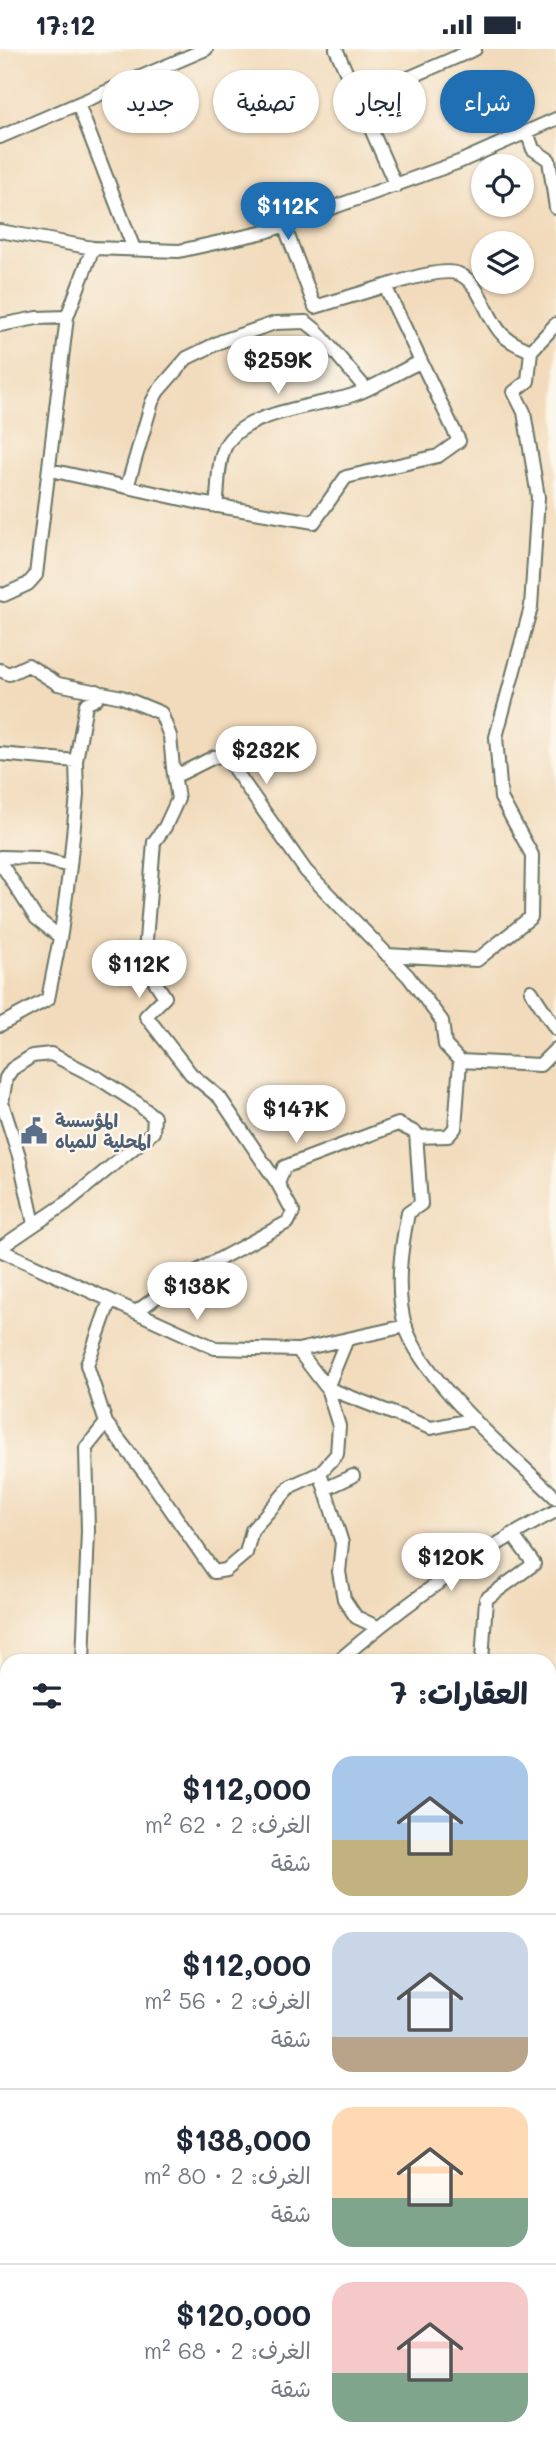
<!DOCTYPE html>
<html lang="ar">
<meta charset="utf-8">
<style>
:root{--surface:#fff;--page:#f6f6f7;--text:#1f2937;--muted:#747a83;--line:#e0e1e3;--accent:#1f6fb2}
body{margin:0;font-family:Mali,"Playpen Sans Arabic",sans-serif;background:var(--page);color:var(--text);direction:rtl;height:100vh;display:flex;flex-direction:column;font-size:26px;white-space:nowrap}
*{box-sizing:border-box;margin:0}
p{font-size:23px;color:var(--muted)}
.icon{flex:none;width:38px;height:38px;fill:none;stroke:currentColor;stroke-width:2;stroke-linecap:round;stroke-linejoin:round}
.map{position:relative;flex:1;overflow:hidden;direction:ltr}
.details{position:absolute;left:0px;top:1605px;width:556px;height:800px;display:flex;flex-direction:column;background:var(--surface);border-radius:21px 21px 0 0;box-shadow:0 2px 5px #0004;direction:rtl}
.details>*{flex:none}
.hud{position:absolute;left:21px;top:21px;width:514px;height:63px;direction:rtl;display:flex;gap:14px}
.buttons{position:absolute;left:471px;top:105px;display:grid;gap:14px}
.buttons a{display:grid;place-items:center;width:63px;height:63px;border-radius:50%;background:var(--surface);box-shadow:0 2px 5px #0004;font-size:35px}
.price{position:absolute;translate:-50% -60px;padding:0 16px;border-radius:24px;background:#fff;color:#222;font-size:23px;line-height:46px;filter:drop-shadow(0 2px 4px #0008)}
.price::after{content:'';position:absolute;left:50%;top:42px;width:21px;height:16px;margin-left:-10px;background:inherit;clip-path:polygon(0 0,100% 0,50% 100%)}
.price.on{background:var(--accent);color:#fff}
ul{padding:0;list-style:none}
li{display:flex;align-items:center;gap:21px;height:175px;padding:0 28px}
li+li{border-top:2px solid var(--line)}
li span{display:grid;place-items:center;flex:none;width:196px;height:140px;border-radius:21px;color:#555}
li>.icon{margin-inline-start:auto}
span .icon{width:84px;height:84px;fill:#fffc;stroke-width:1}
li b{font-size:30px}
h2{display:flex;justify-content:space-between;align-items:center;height:84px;padding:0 28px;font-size:30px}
.pill{padding:0 24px;border-radius:32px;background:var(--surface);box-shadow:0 2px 5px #0004;font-size:24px;line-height:63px}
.pill.on{background:var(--accent);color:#fff}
.status{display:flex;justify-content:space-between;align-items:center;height:49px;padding:0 35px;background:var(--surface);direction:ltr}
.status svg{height:19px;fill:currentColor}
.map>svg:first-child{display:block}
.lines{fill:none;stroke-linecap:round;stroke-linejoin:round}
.minor-casing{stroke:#697464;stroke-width:16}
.minor{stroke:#fff;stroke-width:12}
.labels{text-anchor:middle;stroke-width:5;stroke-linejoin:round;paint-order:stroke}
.service-label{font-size:18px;font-weight:bold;fill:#4e5e75;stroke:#fbf7ec;text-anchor:start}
</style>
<div class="status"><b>17:12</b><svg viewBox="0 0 49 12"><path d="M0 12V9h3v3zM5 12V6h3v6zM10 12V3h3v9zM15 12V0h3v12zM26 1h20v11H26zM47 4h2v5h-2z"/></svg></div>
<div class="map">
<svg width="556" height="2404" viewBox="0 0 556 2404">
<rect width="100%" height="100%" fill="#fbf7ec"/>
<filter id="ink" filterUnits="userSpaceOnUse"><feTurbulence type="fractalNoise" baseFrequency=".0143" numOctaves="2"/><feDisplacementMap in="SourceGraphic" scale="14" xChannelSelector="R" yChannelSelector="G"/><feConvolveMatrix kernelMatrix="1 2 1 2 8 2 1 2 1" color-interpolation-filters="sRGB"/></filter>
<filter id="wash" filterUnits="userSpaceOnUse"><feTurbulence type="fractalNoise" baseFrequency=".00686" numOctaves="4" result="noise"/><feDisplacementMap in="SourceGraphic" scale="28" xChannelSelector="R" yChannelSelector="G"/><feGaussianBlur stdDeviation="1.57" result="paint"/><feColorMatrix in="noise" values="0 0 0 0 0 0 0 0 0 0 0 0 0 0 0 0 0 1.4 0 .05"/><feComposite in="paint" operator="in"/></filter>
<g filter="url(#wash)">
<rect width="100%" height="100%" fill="#f2dbbc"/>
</g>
<g filter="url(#ink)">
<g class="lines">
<g class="minor-casing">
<path id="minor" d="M336,0L396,137
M358,51L475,0
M78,55L134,200
M527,83L533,100L549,111L556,159
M0,88L206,0
M0,182L93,199L179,202L265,183L459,113L556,70
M385,237C402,232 443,218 459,225C482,235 486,270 503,286C511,294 522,298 531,302
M0,276L37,269L67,268
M50,421L200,454L314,473L346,428L438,407L459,392L385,237L315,258L284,176
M127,438L152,353L158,342L187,309L222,292L275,274L306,273L316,281L366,340
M216,457C219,438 217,415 225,398C242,362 320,357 353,346C377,338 398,322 421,313
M0,545L4,546L28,535L36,526L67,268L93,199
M0,621L9,625L28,616L58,635L122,648L161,664L170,687L173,719L180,725L214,708L225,707L306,822L408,927L442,972L445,996L460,1012
M0,705L76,712
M173,719L178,750L165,778L154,793L144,916L165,948L146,967L191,1025L220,1049L278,1135
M0,808L38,809L70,817
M0,813L36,869L60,888
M387,906L477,911L531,868L532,806L501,749L496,688L531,558L538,448L524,363L514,343L528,332L531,302L556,275
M531,942L556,980
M0,976L48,950L61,884L70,817L77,746L76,712L86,655L96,650L97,642
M417,1088L448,1087L455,1079L460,1012L540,1016L556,1000
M0,1199L65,1155L153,1083L154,1068L137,1054L98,1029L51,1005L32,1007L12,1020L6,1029L2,1054L19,1107L34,1175
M0,1201L215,1299L298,1301L406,1277
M110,1251L87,1316L106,1374L151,1432L214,1523L226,1521L246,1504L252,1481L291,1437L320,1424L337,1405L339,1377L327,1339L298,1301
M136,1263L177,1233L288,1173L293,1163L278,1135L284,1118L398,1075L416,1084L421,1155L408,1164C401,1199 395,1240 405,1276C422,1332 513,1407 556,1449
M347,1290L327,1339L431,1379L474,1370
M320,1424L342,1494L339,1523L344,1550L356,1568L377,1578
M325,1440L353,1427
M83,1612L88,1482L86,1399L106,1374
M338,1612C406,1554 476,1503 556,1462
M482,1612L486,1550L534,1515L512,1485
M550,1682L556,1685
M550,1724L556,1721
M0,1737L7,1738
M0,1786H7
M550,1869L556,1871
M550,1946L556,1933
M0,2332H7
M179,2404L189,2398
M371,2404L372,2398"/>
</g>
<use href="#minor" class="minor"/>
</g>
</g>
<defs>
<g id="civic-bare" transform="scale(2.1)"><path d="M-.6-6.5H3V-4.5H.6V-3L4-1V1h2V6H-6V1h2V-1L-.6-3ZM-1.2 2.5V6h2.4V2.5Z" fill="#5c6f8a" stroke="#fbf7ec" stroke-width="2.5" paint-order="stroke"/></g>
</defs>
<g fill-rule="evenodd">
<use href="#civic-bare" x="34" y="1082"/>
</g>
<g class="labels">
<g class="service-label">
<text x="55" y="1078">المؤسسة<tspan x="55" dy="21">المحلية للمياه</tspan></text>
</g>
</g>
</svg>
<div class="buttons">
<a><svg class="icon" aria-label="locate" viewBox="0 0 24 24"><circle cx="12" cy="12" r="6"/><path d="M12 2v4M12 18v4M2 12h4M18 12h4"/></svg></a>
<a><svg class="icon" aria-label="layers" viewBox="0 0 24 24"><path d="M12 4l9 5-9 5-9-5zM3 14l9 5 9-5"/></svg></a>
</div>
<b class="price on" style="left:288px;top:193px">$112K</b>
<b class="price" style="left:278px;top:347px">$259K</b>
<b class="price" style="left:266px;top:737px">$232K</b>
<b class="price" style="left:139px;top:951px">$112K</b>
<b class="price" style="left:296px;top:1096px">$147K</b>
<b class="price" style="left:197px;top:1273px">$138K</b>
<b class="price" style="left:451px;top:1544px">$120K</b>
<div class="hud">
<a class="pill on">شراء</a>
<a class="pill">إيجار</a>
<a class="pill">تصفية</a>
<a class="pill">جديد</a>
</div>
<section class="details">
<h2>العقارات: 7<svg class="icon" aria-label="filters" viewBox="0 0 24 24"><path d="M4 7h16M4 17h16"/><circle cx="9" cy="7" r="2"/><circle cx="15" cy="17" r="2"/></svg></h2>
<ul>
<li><span style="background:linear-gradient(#a9c7e8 60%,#c2b280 0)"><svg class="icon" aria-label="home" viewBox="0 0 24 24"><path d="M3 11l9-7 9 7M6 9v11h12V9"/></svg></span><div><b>$112,000</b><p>الغرف: 2 · 62 m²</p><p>شقة</p></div></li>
<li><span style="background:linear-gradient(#c9d6e8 75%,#b9a48a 0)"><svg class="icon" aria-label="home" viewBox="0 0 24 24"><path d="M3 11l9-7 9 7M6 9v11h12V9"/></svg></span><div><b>$112,000</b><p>الغرف: 2 · 56 m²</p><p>شقة</p></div></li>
<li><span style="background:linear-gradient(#ffd9b3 65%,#7fa58c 0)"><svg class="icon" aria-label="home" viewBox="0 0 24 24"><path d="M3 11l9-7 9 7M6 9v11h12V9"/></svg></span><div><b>$138,000</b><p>الغرف: 2 · 80 m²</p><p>شقة</p></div></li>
<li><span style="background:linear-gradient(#f6c9c9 65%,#7fa58c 0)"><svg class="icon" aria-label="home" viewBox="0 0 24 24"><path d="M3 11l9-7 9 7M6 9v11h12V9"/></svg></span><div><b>$120,000</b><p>الغرف: 2 · 68 m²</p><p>شقة</p></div></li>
</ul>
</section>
</div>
